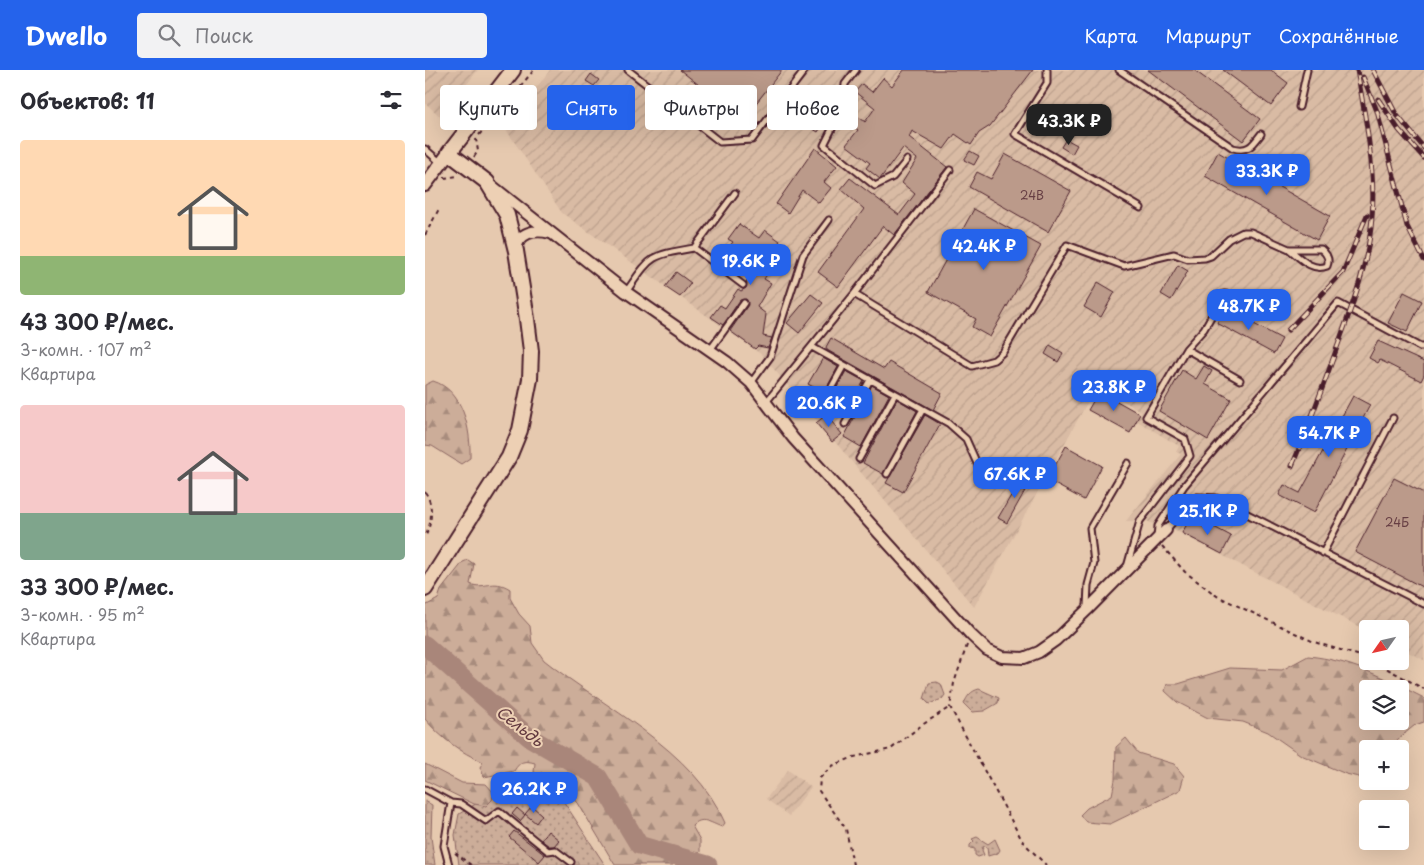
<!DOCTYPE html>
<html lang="ru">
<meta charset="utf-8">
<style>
:root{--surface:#fff;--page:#f2f2f3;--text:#2b2b33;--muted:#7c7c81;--accent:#2563eb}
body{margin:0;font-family:"Playpen Sans",sans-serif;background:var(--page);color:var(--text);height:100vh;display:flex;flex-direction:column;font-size:19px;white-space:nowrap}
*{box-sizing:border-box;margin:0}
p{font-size:16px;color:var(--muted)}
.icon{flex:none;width:28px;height:28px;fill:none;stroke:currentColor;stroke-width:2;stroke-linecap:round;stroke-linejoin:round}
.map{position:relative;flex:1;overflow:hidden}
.sheet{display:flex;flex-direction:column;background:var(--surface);width:425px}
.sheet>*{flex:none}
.guide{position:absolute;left:15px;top:15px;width:475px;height:45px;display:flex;gap:10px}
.needle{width:32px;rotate:236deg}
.tools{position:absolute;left:934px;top:550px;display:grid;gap:10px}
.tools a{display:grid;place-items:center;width:50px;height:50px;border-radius:5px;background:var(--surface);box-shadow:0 5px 20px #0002;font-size:25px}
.price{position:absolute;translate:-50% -42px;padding:0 11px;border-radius:10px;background:var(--accent);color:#fff;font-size:16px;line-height:32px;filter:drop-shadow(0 1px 2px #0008)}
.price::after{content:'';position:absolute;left:50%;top:30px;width:15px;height:11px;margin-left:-8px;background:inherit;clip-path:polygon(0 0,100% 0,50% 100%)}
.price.on{background:#222;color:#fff}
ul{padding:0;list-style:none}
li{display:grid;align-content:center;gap:10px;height:265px;padding:0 20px}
li span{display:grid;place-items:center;height:155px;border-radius:5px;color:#555}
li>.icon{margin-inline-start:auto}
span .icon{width:90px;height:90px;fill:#fffc;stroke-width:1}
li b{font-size:21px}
h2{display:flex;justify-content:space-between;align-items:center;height:60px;padding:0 20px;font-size:21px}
.pill{padding:0 18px;border-radius:5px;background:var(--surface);box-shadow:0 5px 20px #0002;font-size:18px;line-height:45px}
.pill.on{background:var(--accent);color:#fff}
header{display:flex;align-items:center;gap:30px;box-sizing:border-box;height:70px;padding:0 25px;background:var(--accent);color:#fff}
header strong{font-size:24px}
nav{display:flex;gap:28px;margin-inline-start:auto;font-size:18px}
.search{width:350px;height:45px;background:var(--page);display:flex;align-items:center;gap:12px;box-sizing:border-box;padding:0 18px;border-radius:5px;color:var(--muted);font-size:19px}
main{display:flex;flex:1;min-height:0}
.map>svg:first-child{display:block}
.industrial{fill:url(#industrial-furrows)}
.grass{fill:url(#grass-dots);stroke:#8b6662}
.forest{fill:url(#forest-firs);stroke:#8b6662;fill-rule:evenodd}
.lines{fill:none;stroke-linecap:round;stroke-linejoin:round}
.river{stroke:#a9867a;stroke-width:19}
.building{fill:#bb9a8a;stroke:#4a1f2b}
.service-casing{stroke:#4a1f2b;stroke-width:9}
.minor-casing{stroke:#4a1f2b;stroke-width:14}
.tertiary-casing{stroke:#4a1f2b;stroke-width:16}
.secondary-casing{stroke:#4a1f2b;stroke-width:18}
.path{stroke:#4a1f2b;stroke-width:2;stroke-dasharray:4 4;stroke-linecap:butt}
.service{stroke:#edd0b4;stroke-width:5}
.minor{stroke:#edd0b4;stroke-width:10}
.tertiary{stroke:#edd0b4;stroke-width:12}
.secondary{stroke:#edd0b4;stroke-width:14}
.rail-casing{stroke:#4a1f2b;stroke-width:5}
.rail{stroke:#edd0b4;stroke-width:3;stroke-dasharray:9;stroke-linecap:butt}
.labels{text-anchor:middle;stroke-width:4;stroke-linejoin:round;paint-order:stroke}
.number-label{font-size:12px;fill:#663e43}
.water-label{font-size:16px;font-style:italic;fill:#62393f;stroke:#edd0b4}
</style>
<header>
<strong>Dwello</strong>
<div class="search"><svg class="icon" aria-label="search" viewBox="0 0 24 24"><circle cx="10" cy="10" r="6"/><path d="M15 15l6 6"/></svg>Поиск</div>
<nav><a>Карта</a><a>Маршрут</a><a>Сохранённые</a></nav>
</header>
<main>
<section class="sheet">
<h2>Объектов: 11<svg class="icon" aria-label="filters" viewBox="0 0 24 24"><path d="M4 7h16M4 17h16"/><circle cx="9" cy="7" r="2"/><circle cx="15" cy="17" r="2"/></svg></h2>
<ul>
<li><span style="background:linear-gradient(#ffd9b3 75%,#8fb573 0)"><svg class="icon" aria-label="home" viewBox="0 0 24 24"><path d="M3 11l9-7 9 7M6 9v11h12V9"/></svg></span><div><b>43 300 ₽/мес.</b><p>3-комн. · 107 m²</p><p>Квартира</p></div></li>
<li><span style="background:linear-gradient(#f6c9c9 70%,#7fa58c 0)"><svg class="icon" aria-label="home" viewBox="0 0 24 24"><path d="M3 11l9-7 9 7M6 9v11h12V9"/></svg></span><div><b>33 300 ₽/мес.</b><p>3-комн. · 95 m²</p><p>Квартира</p></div></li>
</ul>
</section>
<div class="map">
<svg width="999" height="795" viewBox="0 0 999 795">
<defs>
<pattern id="industrial-furrows" width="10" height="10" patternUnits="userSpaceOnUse" patternTransform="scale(1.25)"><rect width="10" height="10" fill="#d9bba4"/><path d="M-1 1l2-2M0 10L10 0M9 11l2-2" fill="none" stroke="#bca08d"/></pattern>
<pattern id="grass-dots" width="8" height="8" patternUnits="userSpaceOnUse" patternTransform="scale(1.25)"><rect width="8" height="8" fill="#ccad99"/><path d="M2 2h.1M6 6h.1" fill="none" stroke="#a88c7d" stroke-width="1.8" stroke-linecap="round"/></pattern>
<pattern id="forest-firs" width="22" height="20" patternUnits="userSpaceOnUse" patternTransform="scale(1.25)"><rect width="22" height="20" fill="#ccad99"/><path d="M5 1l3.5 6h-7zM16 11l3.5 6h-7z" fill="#a88c7d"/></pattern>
</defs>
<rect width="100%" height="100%" fill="#e6c9af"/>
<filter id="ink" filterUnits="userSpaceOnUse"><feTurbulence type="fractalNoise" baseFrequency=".02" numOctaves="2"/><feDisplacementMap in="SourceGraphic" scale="10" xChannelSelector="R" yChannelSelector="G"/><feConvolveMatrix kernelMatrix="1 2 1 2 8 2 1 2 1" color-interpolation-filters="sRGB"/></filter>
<g filter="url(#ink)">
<path class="industrial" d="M0,0H53L16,47L0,33Z
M125,0H999V590L975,578V559H942V561L747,459L744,462L722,451H701L756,384L751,382L754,376L712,351L717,342L672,315L549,537L337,285L137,143L80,58Z
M363,700L386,717L364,746L341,729Z"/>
<path class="grass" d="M512,612L516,614L520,625L517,629L504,634L499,629L504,613Z
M554,619L574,628L573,633L559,641L547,642L539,634C542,626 546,621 554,619Z
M92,709L137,729L180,795H34L30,765L34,744Z
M0,731L7,735L6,767L10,795H0Z
M552,767L563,774L570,769L575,780L573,783L563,786L562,777L559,776L557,780L559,785L553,787L550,785V779L545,778V775L549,771L547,769Z"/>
<path class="forest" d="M8,311C38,320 46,359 45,388L36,394L7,376L0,375V315Z
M43,490L49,494L45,514C59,520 68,508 85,519V528L94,544L105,556L107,573L119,590C178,637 270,680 300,753L297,757C285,753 277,745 267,756L275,770V782L268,786L248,788V795H190L153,733L147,726L126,715L109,702L110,693C99,690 95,691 89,701L59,707L55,697L58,692C35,682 16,668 0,649V536L13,529L16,520L38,492Z
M883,586C926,590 961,609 999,628V652L990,655L961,679H942V709L921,704L876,685L843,662L818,652L783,648L752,632L740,621L742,614H753L805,598L857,600ZM942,619H975V651H942Z
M701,668L713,683L749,694L759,706L755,720L685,754L661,752L655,745L662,738L687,725L690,710L691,677Z
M0,694L37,713L61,714L69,723L67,730L61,736L49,734L0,710Z"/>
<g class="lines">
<path class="river" d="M0,575L104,667L173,707L214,775L283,795"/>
</g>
<path class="building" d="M255,0H357L318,50Z
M479,0H608L565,56L554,63L546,75L530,64L519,79L487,61L484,67L522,97L469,165L458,156L413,217L393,202L439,139L416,119L425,108L474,145L490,124L477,113L492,89L478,78L455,109L441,98L445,93L421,75L433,60L428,56L434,47L440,52L450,38L430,22L437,14L447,22L458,8L467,16Z
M723,0H769L835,49L818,71Z
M798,0H846L863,13L846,36Z
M166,4L174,10L169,16L161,11Z
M401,32L409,37L393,62L385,57Z
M664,41L673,46L668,55L659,50Z
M641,69L652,75L647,84L636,77Z
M390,78L412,96L399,112L406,118L394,133L377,120L363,143L351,134Z
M545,81L554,86L549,95L539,90Z
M793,82L905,146L892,170L780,106Z
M580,84L646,121L623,162L544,117L552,102L566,109Z
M549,139L616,176L565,267L547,257L551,249L503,222Z
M314,154L334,168L340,160L355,171L349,179L353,182L347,191L350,193L339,209L346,213L332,237L341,244L338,266L347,268L343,278L333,276L330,279L305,261L323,235L321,229L315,230L298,255L286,247L295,235L300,238L313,219L316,221L321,218V212L330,198L303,178L308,172L303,169Z
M753,195L763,201L746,230L736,224Z
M251,202L266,213L255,227L240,217Z
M673,212L690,222L676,247L659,237Z
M979,222L997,231L982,262L963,253Z
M386,224L398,233L374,263L362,253Z
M799,238L857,269L849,284L792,253Z
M406,268L459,299L464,292L517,323L508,340L402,280L401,277Z
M953,271L999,292V305L996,311L955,290L953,293L944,288Z
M625,275L638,283L633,292L620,284Z
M398,288L413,297L399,323L383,314Z
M779,296L787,301L780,314L806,329L783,370L734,341L757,300L771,309Z
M421,301L439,311L420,344L403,334Z
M447,315L464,325L436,377L419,367Z
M674,321L715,344L705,363L663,340Z
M928,326L945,335L889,443L854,425L859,415L875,423Z
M472,329L492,341L458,404L438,393Z
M401,345L417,364L407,372L391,353Z
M500,345L515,354L478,422L461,413Z
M641,376L677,396L659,430L622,410Z
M598,405L606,410L582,453L573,448Z
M969,408L999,423V518L930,482Z
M768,451L785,460L787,456L806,466L797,484L757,463L762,454L766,455Z
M107,736L117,745L111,753L100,744Z
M92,738L100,745L95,751L87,744Z
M89,761L120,785L114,792L84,767Z
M123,761L134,770L129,776H124L116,770Z"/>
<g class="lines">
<g class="service-casing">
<path id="service" d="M203,0L295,72L327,70L380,0
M431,0L420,14L418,37L399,75L450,116L468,107L482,90
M622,0V13L590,64L716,138
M694,0L808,78C823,82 827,76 836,64
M874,37L882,0
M0,79L16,93
M269,178L318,215
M201,222C227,185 224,186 269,178L310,123
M429,224L525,100
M387,277L523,353L541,369L558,407L563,410L583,412
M761,279L779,259L799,224L854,230
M285,280L319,233
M326,313L345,287L378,185L404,150
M342,331L429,224L547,296L569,290L578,282L642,175L699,196L749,184L763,189L780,188L786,186L804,169L818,162H826L864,179H896C902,184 905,189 902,196C887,202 875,188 864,179
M398,333L419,295
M420,354L445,310
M434,389L470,324
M462,404L498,339
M741,460L760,438L772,427L791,428L999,534
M732,468L733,456L759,416L913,233L995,277H999
M898,483L968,348
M702,497L715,451L765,386L760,369L721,347L761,279L815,310
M662,537L663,515L669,493L665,458L703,393
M0,719L26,733L19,776L24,795
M26,733L36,734L61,751L74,741L123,781L130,780L146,792"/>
</g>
<g class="minor-casing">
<path id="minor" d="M67,116L201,222L302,292L326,313L368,368L546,565L562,580L577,587L599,588L614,582L631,570L662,540L741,460
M91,180C93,162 110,159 125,163"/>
</g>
<g class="tertiary-casing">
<path id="tertiary" d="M0,115L24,83"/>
</g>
<g class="secondary-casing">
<path id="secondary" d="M0,519L84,387L95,360L105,309L106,281L102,249L91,181L82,145L62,112L24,83L88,0"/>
</g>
<path class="path" d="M54,65L109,0
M49,87L53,81L51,69
M19,108L33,106
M0,165L14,139
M0,422C9,434 7,454 0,467
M737,476L760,502L792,526L889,572L942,588
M542,575L529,613L525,637L598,772L621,795
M948,591L999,619
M30,783L46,795
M428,795L421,759L394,721L395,708L407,696L429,687L466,679L497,655L525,637"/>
<use href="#service" class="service"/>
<use href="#minor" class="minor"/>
<use href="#tertiary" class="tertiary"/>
<use href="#secondary" class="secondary"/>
<g class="rail-casing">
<path id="rail" d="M948,0L971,44L999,78
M938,7L952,41L982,156L999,190
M953,29L974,60L999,88
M863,260L918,202L942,145
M867,396C884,355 899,314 914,272C929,231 944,190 947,147C951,101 940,45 932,0"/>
</g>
<use href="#rail" class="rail"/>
</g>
</g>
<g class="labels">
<g class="number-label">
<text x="607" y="130">24В</text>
<text x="972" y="457">24Б</text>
</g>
<g class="water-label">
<text transform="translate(95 656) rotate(38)" y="6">Сельдь</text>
</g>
</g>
</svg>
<div class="tools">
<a><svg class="needle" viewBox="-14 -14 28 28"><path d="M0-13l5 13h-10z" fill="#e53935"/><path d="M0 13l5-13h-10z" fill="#7c7c81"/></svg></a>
<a><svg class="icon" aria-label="layers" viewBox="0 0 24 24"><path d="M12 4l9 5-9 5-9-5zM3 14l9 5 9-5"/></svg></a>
<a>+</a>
<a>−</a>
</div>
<b class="price on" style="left:644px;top:76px">43.3K ₽</b>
<b class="price" style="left:842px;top:126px">33.3K ₽</b>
<b class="price" style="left:559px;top:201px">42.4K ₽</b>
<b class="price" style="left:326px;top:216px">19.6K ₽</b>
<b class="price" style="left:824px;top:261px">48.7K ₽</b>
<b class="price" style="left:689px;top:342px">23.8K ₽</b>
<b class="price" style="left:404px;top:358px">20.6K ₽</b>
<b class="price" style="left:904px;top:388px">54.7K ₽</b>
<b class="price" style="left:590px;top:429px">67.6K ₽</b>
<b class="price" style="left:783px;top:466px">25.1K ₽</b>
<b class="price" style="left:109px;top:744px">26.2K ₽</b>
<div class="guide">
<a class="pill">Купить</a>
<a class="pill on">Снять</a>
<a class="pill">Фильтры</a>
<a class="pill">Новое</a>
</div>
</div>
</main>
